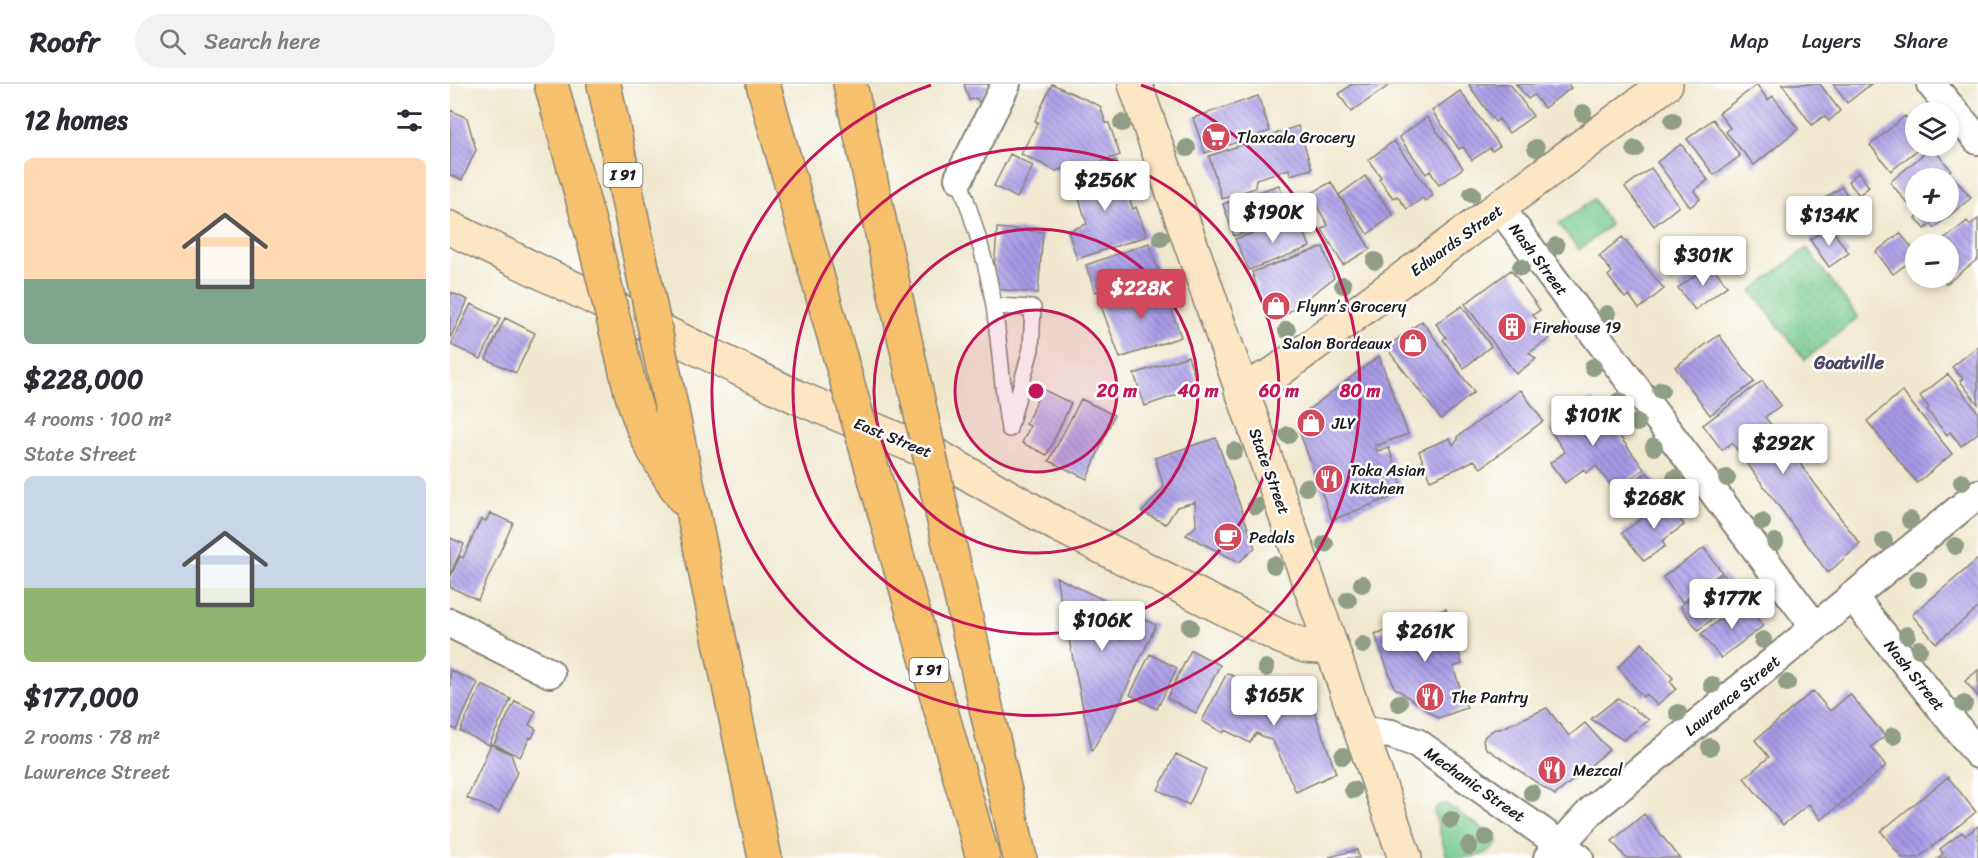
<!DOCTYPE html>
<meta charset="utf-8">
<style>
:root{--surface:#fff;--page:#f2f2f3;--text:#2b2b33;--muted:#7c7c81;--line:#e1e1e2;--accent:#d1495b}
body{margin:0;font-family:Sriracha,sans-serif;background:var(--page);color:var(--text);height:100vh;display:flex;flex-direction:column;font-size:22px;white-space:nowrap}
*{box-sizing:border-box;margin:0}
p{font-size:20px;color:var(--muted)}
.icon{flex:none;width:33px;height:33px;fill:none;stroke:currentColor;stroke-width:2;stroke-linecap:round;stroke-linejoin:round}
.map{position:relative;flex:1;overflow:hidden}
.drawer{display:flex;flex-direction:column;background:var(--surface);width:450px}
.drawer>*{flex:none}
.buttons{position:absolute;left:1455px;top:18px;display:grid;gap:12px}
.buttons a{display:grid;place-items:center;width:54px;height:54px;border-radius:50%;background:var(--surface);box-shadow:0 3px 9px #0003;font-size:30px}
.price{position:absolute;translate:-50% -51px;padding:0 14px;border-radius:6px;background:#fff;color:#222;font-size:20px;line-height:39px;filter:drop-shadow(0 2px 3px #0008)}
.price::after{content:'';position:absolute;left:50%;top:36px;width:18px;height:14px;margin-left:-9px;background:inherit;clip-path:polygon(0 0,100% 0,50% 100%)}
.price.active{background:var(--accent);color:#fff}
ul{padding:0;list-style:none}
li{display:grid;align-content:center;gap:12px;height:318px;padding:0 24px}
li span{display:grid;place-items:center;height:186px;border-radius:9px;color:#555}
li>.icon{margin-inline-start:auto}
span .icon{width:108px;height:108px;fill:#fffc;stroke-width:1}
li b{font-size:26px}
h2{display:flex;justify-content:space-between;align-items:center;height:72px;padding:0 24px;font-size:26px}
header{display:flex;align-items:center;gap:36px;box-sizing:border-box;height:84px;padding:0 30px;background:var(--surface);border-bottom:2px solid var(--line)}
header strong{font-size:28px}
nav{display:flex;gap:33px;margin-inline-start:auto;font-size:21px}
.search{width:420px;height:54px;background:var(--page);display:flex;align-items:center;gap:15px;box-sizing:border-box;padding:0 21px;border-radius:33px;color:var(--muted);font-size:22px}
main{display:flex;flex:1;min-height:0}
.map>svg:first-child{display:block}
.grass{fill:url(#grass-dots);stroke:#497254;stroke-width:1.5}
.park{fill:#76c98b;stroke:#497254;stroke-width:1.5}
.building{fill:url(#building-back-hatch)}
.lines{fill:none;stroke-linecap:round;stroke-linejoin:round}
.lane-casing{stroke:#868275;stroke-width:18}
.street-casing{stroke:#868275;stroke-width:32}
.secondary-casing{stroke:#868275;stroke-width:36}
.highway-casing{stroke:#868275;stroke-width:36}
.lane{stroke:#fff;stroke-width:15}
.street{stroke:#fff;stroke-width:28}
.secondary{stroke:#fce6c4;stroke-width:33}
.highway{stroke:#f7c06c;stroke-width:33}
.highway-bridge-casing{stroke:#868275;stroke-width:36;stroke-linecap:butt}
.highway-bridge{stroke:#f7c06c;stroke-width:33}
.tree{fill:#8f9e84}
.ring{fill:none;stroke:#c2185b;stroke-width:3}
.labels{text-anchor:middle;stroke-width:5;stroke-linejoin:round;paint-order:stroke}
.shield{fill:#fff;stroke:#606060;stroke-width:1.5}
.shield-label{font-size:15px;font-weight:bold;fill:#1c1c1c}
.poi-label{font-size:16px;fill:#1c1c1c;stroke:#fff;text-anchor:start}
.street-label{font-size:16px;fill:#1c1c1c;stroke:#fff}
.neighbourhood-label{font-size:18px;font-weight:bold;fill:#4d4863;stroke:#fff}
.centre{fill:#c2185b;stroke:#fff;stroke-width:3}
.ring-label{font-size:18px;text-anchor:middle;font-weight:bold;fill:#c2185b;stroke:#fff;stroke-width:5;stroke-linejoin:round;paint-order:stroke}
</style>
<header>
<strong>Roofr</strong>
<div class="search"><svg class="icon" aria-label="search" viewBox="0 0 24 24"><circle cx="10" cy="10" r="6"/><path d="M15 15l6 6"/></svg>Search here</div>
<nav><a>Map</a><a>Layers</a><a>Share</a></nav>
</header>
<main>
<section class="drawer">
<h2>12 homes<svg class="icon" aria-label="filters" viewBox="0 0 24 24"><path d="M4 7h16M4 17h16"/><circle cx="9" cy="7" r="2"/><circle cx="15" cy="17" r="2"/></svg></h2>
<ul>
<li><span style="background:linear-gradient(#ffd9b3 65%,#7fa58c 0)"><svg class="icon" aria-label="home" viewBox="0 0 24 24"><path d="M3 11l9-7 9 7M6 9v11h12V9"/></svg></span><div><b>$228,000</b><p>4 rooms · 100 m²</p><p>State Street</p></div></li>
<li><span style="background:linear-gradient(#c9d6e8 60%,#8fb573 0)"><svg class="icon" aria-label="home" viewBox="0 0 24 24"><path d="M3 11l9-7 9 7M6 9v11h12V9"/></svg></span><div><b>$177,000</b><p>2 rooms · 78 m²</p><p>Lawrence Street</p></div></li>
</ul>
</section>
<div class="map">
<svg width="1528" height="774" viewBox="0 0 1528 774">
<defs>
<pattern id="grass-dots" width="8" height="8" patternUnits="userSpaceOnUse" patternTransform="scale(1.5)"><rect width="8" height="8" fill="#76c98b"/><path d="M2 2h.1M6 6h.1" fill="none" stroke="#66ac77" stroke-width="1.8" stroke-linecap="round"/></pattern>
<pattern id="building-back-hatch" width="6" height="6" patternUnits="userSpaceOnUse" patternTransform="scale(1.5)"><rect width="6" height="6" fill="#a79ae6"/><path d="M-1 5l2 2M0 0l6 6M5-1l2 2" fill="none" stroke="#877dba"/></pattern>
</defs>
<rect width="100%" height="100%" fill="#fff"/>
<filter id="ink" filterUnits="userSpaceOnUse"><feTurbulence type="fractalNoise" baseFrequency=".0167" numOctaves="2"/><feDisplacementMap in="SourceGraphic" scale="12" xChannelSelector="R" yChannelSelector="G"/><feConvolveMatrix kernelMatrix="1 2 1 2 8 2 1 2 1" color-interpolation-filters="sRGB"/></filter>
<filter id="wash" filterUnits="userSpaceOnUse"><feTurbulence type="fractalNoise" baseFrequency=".008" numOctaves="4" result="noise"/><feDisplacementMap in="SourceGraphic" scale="24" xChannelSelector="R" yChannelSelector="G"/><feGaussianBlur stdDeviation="1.35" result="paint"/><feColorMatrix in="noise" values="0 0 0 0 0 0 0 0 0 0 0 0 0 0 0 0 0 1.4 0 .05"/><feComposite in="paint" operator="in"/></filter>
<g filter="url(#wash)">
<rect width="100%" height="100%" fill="#f0e8ce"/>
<path class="grass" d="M1357,164L1408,233L1355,276L1301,207Z"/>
<path class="park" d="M1144,115L1160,141L1129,166L1109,140Z
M995,720L1043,751L1047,757C1042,774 1015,774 997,774L984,727L987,722Z"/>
<g id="blocks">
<path class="building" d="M514,0H540L530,19L526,14L519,16Z
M602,0L650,22L656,39H659L670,71L628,86L626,80L606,87L571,70L588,38L585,37Z
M902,0H941L901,28L889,10Z
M1021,0H1060L1083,32L1059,49L1049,35L1045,38L1019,1Z
M1066,0H1118L1121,4L1094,24L1084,11L1078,15Z
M1332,0H1370L1390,27L1379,37L1374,32L1362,41Z
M1383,0H1421L1397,19Z
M1307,1L1318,16L1323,12L1348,45L1304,81L1276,48L1280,44L1269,29Z
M1010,7L1050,62L1042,67L1040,64L1022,76L1013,63L1009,65L982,27Z
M808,12L820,47L755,69L743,34Z
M0,26L17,34L26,66L12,96L0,91Z
M1455,32L1466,45V62H1472L1441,87L1420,61Z
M977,33L1013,84L989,101L980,87L976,90L949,53Z
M1263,35L1290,72L1264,91L1237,55Z
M848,42L862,85L840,91L839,85L806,95L805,104L772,115L759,72Z
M944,57L983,111L975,117L973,114L957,125L947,112L943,114L929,95L931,93L918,76Z
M1231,60L1258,96L1244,107L1250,115L1240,123L1207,78Z
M1482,63L1501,86L1489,94H1466V114L1458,120L1440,98Z
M560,70L583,82L567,114L544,102Z
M666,76L683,125L686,123L697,152L627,175L618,147L637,140L622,92Z
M1201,84L1229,122L1204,142L1175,103Z
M1409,88L1419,103L1409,111L1398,97Z
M1501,90L1521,114L1484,144L1481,140L1475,145L1466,134L1473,128H1498V94H1495Z
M915,92L943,131L918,150L889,111Z
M881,98L920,165L893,181L872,145L878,141L860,110Z
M829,101L840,133L784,152L773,120Z
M1392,103L1402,119L1380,134L1369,118Z
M849,134L860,163L799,186L785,155Z
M1528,135V175L1496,200L1491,194H1498V160L1490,159L1517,137L1520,141Z
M1379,142L1399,169L1379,183L1360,156Z
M547,144L593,148L588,209L543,205Z
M1450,149L1466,169V173L1443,190L1426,168Z
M1172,153L1214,205L1189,225L1179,211L1175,214L1158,192L1162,188L1149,172Z
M699,159L708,186L645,208L636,181Z
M873,163L884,194L827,237L818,236L802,188Z
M1261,180L1277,202L1245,226L1228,204Z
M1061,186L1090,226L1083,231L1100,254L1079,269L1086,275L1066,290L1015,220Z
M712,198L731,253L670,274L650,219Z
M0,208L18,216L0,255Z
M21,220L50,234L31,275L1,261Z
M1012,222L1041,262L1014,284L993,256L996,253L986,240Z
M55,234L85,249L66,289L36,275Z
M972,237L1024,308L991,335L941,270L940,266L941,260Z
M1269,251L1304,298L1260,331L1225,283Z
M1528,262V320L1510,297L1513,295L1502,283Z
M738,272L750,308L737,312L735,308L695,322L684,290Z
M929,272L958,350L925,362L927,367L939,364L954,408L882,436L848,344L853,330Z
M1498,290L1528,328V349L1511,362L1500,348L1497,351L1477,326L1479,324L1470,312Z
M1312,297L1331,321L1315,333L1410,460L1378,489L1282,359L1272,366L1253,341Z
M592,305L621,319L597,371L572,359L580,342L576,340Z
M1071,306L1093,337L1031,384L1024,376L1011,383L980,396L969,367L1000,354L1003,361L1008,356L1007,353Z
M1452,307L1502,370L1467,399L1417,337Z
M631,315L664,331L637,395L599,377Z
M1142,315L1194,385L1164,406L1146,382L1136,389L1134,385L1115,399L1100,379L1115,368L1099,345Z
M766,354L805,464L789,478L736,451L746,442L745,418L727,423L716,440L692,428L714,403L705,374Z
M1197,388L1214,409L1180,433L1164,413Z
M1218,415L1234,441L1212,457L1215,462L1194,477L1172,449Z
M40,429L63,439L28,516L0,503V494L10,472L13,474L31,435L36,437Z
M0,454L14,460L0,491Z
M1254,464L1272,488L1232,518L1213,493Z
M1528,475V524L1486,559L1462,531Z
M1273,490L1291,513L1248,546L1230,522Z
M606,493L706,541L671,616L642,667Z
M1294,518L1313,542L1271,574L1251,550Z
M996,525L1012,580L1003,583L1017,624L988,634L944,603L925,550Z
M1192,559L1223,594L1220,597L1226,605L1207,621L1196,610L1193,613L1168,583Z
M741,566L770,581L746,629L717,614Z
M700,570L727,584L707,625L680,611Z
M0,586L28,599L6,646L0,643Z
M1528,586V613L1515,597Z
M777,589L801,601L802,597L826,610L828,609L832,610L835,605L861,618L886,689L846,708L823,657L806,649L800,659L775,646L773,649L752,637Z
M32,601L61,615L39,661L10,647Z
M1363,607L1380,627L1400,610L1435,652L1421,663L1436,682L1371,736L1359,720L1333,741L1294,694L1319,673L1305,656Z
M1168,614L1199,636L1173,656L1141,635Z
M65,617L86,627L79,641L86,645L82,654L80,653L70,673L44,660Z
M1097,624L1119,652L1135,639L1159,666L1105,711L1036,664L1033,657L1035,652L1045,645H1050Z
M41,660L61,670L67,688L49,728L17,714Z
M726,670L756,685L739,721L708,706Z
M1498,693L1526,728L1468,774H1452L1431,747Z
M1194,730L1230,774H1176L1162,757Z
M1528,742V774H1488L1493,770L1490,765L1512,748L1515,752Z
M907,766L909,774H879V773Z"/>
</g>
</g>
<g filter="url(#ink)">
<use href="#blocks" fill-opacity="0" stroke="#868275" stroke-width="1.5"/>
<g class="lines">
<g class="lane-casing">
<path id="lane" d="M509,94C523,136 537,178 544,222C550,263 552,304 559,345L581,265L583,224L544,222"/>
</g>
<g class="street-casing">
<path id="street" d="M1481,0L1528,56
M509,94L556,0
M1050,124L1365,543
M1402,512L1528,670
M0,539L100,589
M912,647L941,650L967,659L1129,774
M1098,774L1143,725L1528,410"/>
</g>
<g class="secondary-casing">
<path id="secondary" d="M685,0L955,774
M0,144L347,313L487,372L608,441L831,553L855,562L882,564
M791,306L824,290L1216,0"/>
</g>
<g class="highway-casing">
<path id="highway" d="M101,0L145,160
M154,0L192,183
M313,0L390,273
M400,0L464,298
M176,287C188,342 203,369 234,415
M218,308L315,774
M426,398L533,774
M490,419L570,774"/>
</g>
<use href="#lane" class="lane"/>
<use href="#street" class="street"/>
<use href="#secondary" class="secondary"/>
<use href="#highway" class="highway"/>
<g class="highway-bridge-casing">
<path id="highway-bridge" d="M145,160L176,287
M192,183L218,308
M390,273L426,398
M464,298L490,419"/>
</g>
<use href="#highway-bridge" class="highway-bridge"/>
</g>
<g class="tree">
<circle cx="1133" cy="29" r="9"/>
<circle cx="1223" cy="37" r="9"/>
<circle cx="672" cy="39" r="9"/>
<circle cx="737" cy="64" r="9"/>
<circle cx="1086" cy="64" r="9"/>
<circle cx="1185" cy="65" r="9"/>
<circle cx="691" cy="96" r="9"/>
<circle cx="1022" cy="110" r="9"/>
<circle cx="711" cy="154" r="9"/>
<circle cx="1106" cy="162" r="9"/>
<circle cx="925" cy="177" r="9"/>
<circle cx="1071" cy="183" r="9"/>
<circle cx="893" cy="201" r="9"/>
<circle cx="1157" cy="230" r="9"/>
<circle cx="837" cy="246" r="9"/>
<circle cx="1143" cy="283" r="9"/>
<circle cx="1211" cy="306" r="9"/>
<circle cx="1169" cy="317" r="9"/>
<circle cx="1187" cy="339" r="9"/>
<circle cx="838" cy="351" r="9"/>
<circle cx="1204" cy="363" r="9"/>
<circle cx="784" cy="367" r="9"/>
<circle cx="1225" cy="394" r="9"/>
<circle cx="1277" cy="394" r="9"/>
<circle cx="1512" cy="398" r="9"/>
<circle cx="856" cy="403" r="9"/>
<circle cx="806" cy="422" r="9"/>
<circle cx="1460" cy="436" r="9"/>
<circle cx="1312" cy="438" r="9"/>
<circle cx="1434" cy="457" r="9"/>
<circle cx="1325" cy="458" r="9"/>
<circle cx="875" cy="460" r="9"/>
<circle cx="1505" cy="462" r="9"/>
<circle cx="824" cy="481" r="9"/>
<circle cx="1468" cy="495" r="9"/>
<circle cx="912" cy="500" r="9"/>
<circle cx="898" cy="516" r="9"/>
<circle cx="740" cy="543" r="9"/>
<circle cx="1457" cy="551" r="9"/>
<circle cx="1313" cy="556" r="9"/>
<circle cx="913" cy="561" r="9"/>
<circle cx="1469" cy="565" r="9"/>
<circle cx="816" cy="584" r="9"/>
<circle cx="1337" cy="599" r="9"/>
<circle cx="1262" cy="601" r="9"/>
<circle cx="949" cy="619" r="9"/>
<circle cx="1514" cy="620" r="9"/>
<circle cx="1228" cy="629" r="9"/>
<circle cx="1443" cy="652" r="9"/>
<circle cx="1260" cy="663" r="9"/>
<circle cx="893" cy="672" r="9"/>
<circle cx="903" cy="706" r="9"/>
<circle cx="1082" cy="709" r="9"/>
<circle cx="1001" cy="736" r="9"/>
<circle cx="1036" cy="754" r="9"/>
<circle cx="1019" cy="762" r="9"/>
</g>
</g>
<circle cx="586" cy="307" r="81" fill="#c2185b" fill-opacity=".12"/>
<g class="ring">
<circle cx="586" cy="307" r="81"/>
<circle cx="586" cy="307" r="162"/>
<circle cx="586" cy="307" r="243"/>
<path d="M691 1A324 324 0 1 1 481 1"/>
</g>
<defs>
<g id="supermarket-disc" transform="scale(1.5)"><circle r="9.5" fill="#d1495b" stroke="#fff"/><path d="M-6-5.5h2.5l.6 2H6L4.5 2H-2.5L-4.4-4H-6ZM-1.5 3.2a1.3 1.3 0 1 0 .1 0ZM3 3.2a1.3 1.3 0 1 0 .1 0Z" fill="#fff"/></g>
<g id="shop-disc" transform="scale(1.5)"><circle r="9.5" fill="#d1495b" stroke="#fff"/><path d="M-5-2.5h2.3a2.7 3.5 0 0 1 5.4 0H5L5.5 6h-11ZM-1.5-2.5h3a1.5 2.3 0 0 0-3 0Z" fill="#fff"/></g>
<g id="building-disc" transform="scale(1.5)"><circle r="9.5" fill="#d1495b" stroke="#fff"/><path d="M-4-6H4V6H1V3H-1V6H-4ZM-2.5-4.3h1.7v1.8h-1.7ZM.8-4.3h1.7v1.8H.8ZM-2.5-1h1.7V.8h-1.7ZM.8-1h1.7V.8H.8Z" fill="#fff"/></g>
<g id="restaurant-disc" transform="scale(1.5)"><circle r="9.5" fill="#d1495b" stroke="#fff"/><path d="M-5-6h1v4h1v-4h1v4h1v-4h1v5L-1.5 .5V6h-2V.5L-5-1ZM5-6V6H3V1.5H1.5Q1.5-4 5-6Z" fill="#fff"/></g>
<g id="cafe-disc" transform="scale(1.5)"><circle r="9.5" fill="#d1495b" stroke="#fff"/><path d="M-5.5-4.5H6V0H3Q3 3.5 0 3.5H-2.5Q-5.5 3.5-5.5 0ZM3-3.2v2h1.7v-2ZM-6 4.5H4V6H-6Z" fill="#fff"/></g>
</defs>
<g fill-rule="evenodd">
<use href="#supermarket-disc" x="766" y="53"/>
<use href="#shop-disc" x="826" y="222"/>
<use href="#building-disc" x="1062" y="243"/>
<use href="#shop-disc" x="963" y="259"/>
<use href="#shop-disc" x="861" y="339"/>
<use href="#restaurant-disc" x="879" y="395"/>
<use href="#cafe-disc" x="778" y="453"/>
<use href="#restaurant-disc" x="980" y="613"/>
<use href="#restaurant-disc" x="1102" y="686"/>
</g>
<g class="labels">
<g class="shield">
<rect x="153.5" y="79" width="39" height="24" rx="4.5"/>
<rect x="459.5" y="574" width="39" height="24" rx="4.5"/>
</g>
<g class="shield-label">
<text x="173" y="96">I 91</text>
<text x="479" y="591">I 91</text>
</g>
<g class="poi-label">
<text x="787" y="59">Tlaxcala Grocery</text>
<text x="847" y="228">Flynn’s Grocery</text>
<text x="1083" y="249">Firehouse 19</text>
<text x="942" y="265" text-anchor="end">Salon Bordeaux</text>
<text x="882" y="345">JLY</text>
<text x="900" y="392">Toka Asian<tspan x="900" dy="18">Kitchen</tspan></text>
<text x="799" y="459">Pedals</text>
<text x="1001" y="619">The Pantry</text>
<text x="1123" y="692">Mezcal</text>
</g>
<g class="street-label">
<text transform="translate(1006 156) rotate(-36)" y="6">Edwards Street</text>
<text transform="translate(1089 175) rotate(53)" y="6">Nash Street</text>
<text transform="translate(443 353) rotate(22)" y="6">East Street</text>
<text transform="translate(820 387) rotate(70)" y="6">State Street</text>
<text transform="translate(1465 591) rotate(51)" y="6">Nash Street</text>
<text transform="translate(1282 611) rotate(-39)" y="6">Lawrence Street</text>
<text transform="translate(1025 700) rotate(35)" y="6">Mechanic Street</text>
</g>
<g class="neighbourhood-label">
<text x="1399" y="285">Goatville</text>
</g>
</g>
<circle cx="586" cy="307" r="9" class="centre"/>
<g class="ring-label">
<text x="667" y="313">20 m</text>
<text x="748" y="313">40 m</text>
<text x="829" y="313">60 m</text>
<text x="910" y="313">80 m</text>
</g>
</svg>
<div class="buttons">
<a><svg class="icon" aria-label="layers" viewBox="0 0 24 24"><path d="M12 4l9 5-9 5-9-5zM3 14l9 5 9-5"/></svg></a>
<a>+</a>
<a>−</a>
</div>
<b class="price" style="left:655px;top:128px">$256K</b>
<b class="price" style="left:823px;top:160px">$190K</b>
<b class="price" style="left:1379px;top:163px">$134K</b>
<b class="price" style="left:1253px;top:203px">$301K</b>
<b class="price active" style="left:691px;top:236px">$228K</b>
<b class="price" style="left:1143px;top:363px">$101K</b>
<b class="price" style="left:1333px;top:391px">$292K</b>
<b class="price" style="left:1204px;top:446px">$268K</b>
<b class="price" style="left:1282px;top:546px">$177K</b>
<b class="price" style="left:652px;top:568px">$106K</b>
<b class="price" style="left:975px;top:579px">$261K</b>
<b class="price" style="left:824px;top:643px">$165K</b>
</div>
</main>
